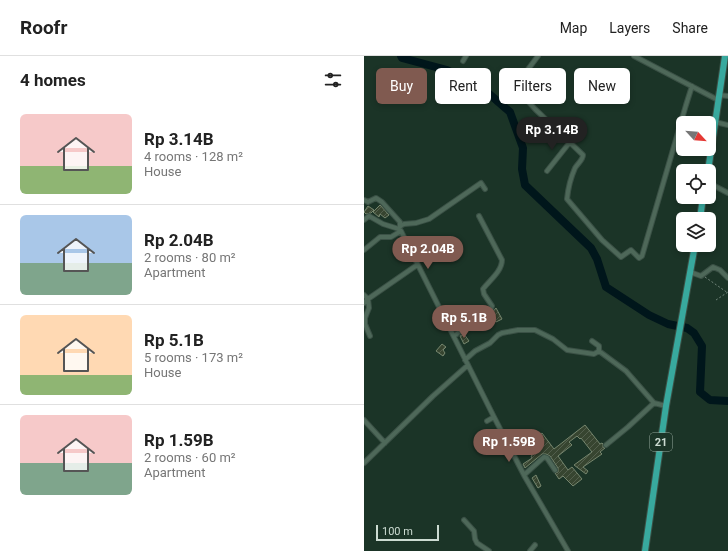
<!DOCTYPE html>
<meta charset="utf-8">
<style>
:root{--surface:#fff;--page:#f2f2f2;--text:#222;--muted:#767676;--line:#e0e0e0;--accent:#805a50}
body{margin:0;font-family:Roboto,sans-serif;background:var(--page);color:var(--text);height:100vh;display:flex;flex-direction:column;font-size:15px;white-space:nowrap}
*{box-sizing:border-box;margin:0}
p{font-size:13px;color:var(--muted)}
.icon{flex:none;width:22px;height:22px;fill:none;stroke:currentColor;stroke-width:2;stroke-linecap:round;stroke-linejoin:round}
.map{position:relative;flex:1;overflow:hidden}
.panel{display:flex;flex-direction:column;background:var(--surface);width:364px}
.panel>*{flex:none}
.guide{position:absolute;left:12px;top:12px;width:292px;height:36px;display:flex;gap:8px}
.needle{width:26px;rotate:116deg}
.controls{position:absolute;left:312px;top:60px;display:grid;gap:8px}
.controls a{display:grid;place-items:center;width:40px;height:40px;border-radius:6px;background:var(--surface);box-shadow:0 2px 6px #0003;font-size:20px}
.scale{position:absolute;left:12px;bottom:10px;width:63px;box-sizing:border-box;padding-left:4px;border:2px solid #ccdbd2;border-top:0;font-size:11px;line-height:14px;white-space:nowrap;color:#ccdbd2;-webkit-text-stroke:3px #1b3427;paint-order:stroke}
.price{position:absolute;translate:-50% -34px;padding:0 9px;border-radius:14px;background:var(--accent);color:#fff;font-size:13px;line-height:26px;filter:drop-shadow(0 1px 2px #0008)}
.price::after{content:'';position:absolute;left:50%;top:24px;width:12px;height:9px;margin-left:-6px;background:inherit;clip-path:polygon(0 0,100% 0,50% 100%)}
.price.current{background:#222;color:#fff}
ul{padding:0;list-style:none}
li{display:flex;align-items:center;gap:12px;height:100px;padding:0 20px}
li+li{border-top:1px solid var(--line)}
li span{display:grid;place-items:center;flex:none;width:112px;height:80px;border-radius:6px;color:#555}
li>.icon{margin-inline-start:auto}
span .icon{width:48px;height:48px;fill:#fffc;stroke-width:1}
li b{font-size:17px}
h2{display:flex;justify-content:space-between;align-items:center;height:48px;padding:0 20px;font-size:17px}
.pill{padding:0 14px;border-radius:6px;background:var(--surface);box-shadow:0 2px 6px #0003;font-size:14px;line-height:36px}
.pill.current{background:var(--accent);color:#fff}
header{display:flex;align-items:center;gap:24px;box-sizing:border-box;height:56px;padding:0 20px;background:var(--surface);border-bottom:1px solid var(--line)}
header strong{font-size:19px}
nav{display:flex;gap:22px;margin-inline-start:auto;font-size:14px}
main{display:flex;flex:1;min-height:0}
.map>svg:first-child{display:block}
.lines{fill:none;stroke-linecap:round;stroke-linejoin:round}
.river{stroke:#00161b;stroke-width:8}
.building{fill:url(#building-hatch);stroke:#76866e}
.minor-casing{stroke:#3b5146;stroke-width:6}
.highway-casing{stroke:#3b5146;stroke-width:8}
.path{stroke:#708479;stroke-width:1;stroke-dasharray:2 2;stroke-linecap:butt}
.minor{stroke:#4e6859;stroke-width:4}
.highway{stroke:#38a99e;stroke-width:6}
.labels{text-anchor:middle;stroke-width:4;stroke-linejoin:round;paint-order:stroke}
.shield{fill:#1b3427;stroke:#97a99f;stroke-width:1}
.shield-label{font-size:11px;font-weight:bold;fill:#ccdbd2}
</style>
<header>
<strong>Roofr</strong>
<nav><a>Map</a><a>Layers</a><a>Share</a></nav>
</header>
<main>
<section class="panel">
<h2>4 homes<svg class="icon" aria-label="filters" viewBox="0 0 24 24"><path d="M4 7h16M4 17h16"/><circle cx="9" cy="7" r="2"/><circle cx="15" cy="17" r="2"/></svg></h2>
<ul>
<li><span style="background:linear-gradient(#f6c9c9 65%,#8fb573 0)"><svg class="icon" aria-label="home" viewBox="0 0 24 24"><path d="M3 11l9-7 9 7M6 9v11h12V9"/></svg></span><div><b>Rp 3.14B</b><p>4 rooms · 128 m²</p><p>House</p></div></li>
<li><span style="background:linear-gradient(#a9c7e8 60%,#7fa58c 0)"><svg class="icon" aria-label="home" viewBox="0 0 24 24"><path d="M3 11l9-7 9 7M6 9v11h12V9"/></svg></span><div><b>Rp 2.04B</b><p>2 rooms · 80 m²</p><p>Apartment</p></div></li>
<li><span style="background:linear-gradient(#ffd9b3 75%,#8fb573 0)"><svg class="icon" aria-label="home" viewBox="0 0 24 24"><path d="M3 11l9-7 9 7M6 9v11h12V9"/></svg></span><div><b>Rp 5.1B</b><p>5 rooms · 173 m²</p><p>House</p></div></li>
<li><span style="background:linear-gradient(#f6c9c9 60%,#7fa58c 0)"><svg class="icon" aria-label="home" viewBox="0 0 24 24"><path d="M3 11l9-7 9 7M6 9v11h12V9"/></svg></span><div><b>Rp 1.59B</b><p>2 rooms · 60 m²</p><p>Apartment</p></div></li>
</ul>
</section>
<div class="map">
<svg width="364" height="495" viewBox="0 0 364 495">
<defs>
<pattern id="building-hatch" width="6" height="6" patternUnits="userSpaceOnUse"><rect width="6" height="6" fill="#374530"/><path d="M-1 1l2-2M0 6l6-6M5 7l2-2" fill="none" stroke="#535f4d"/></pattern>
</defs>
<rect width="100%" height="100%" fill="#1b3427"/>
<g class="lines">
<path class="river" d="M37,0L38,2L83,14L116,30L146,56L159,92L158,113L161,129L227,192L233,203L242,231L285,259L304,268L323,272L330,277L338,290L336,336L346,344L364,345"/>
</g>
<path class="building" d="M16,149L25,159L21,162L16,158L15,161L9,156Z
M4,150L10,154L7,157L2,158L0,156Z
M132,252L138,263L132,266L127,258Z
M100,278L105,285L100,288L96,280Z
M78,288L82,291L79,294L81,297L79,300L72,295Z
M221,369L236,388L238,387L239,388V391L241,392L236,396L238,398L219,411L224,415L222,418L210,409L228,396L217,382L216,383L213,380L205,386L208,389L194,400L204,414L208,411L218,423L209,430L199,420L195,423L191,417L194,416V412L186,400L182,398H178L161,412L159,408L168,402L167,400L174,395L168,385L178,377L190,393Z
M172,419L177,430L174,432L168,422Z"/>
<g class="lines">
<g class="minor-casing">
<path id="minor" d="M174,0L153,28V33L171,53L219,99C219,104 214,107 211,112C207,121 204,133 203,143L238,184L257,201L267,194L275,202L278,200L322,49L328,30
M270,0L354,44
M99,5L102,0
M355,39L364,40
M351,66L364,69
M183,115L206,86
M345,127L364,137
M0,144L4,146L12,142L18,146L36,166V171
M0,164L5,160L19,168L35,173L37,175L130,361L161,421L204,495
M36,170L40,168L52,167L65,163L117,127L121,133
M0,194L16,181H27L37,175
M326,216L337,220L349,211L356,214L364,222
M0,239L4,243L53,209
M0,247L4,243L5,252L1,262V268L6,280
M90,280L127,253L128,250L120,238L119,233C126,224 138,215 138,204L115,160
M228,285L235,290V295L262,315L290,347L302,350
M101,304L111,295L126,287L134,279L138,277L154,274H171L189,283L203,294L230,298L235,295
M0,364L21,387
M123,365L130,361
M242,389L264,371L290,347
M0,407L69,340L104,309
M160,419L180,401L183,402L191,414
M100,464L110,475L111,483L113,487L125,495
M166,495L171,489"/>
</g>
<g class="highway-casing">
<path id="highway" d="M344,115L361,0
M336,163L339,141
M281,495L302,350L331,189"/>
</g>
<path class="path" d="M341,221L364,237
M352,244L364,236"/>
<use href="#minor" class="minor"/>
<use href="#highway" class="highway"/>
</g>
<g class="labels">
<rect class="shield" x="286" y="377" width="22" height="18" rx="3"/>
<g class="shield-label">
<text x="297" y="390">21</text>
</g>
</g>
</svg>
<div class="controls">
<a><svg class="needle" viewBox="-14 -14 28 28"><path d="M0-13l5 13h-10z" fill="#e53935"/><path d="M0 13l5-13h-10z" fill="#767676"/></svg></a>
<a><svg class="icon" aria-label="locate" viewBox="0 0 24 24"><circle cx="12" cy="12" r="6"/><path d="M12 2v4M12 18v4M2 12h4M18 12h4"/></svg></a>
<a><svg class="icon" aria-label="layers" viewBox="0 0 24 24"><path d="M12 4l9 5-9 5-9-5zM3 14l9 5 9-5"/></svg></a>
</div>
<div class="scale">100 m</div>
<b class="price current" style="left:188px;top:95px">Rp 3.14B</b>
<b class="price" style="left:64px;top:214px">Rp 2.04B</b>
<b class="price" style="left:100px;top:283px">Rp 5.1B</b>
<b class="price" style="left:145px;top:407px">Rp 1.59B</b>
<div class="guide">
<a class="pill current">Buy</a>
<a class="pill">Rent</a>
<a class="pill">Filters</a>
<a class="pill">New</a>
</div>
</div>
</main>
